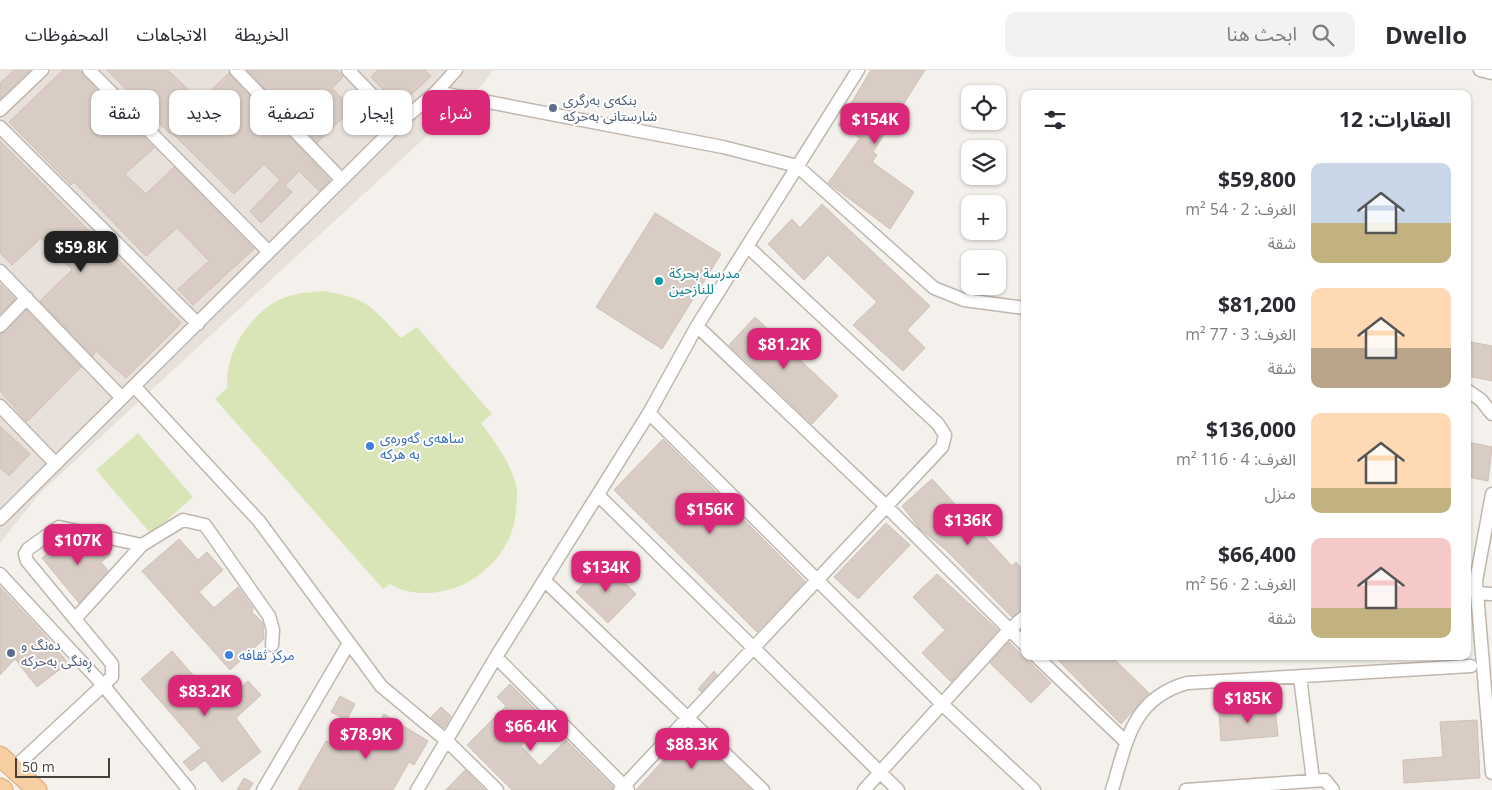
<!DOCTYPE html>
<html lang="ar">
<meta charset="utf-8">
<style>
:root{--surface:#fff;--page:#f2f2f3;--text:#2b2b33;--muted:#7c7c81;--line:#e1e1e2;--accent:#db2777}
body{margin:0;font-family:"Open Sans","Noto Sans Arabic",sans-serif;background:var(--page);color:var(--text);direction:rtl;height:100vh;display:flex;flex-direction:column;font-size:19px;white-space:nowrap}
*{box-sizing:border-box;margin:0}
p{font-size:16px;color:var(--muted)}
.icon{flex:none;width:28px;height:28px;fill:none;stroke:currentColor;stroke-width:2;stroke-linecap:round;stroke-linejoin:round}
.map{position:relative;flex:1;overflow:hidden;direction:ltr}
.panel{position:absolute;left:1021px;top:20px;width:450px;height:570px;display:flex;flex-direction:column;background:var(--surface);border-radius:10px;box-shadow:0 1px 4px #0004;direction:rtl}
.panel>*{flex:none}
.top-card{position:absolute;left:15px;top:20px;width:475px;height:45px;direction:rtl;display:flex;gap:10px}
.tools{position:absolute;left:961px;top:15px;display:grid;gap:10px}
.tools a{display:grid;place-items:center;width:45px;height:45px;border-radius:10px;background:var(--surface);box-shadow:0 1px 4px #0004;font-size:25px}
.scale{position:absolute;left:15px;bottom:12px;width:95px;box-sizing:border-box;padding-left:5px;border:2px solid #483f39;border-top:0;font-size:14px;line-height:18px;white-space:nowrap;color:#483f39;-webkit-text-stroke:4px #fff;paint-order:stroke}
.price{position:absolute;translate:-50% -42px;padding:0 11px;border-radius:10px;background:var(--accent);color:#fff;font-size:16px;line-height:32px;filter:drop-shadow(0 1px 2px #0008)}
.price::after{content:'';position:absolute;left:50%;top:30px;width:15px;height:11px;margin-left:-8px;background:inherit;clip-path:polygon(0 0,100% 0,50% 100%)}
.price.on{background:#222;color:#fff}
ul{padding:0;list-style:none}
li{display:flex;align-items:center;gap:15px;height:125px;padding:0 20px}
li span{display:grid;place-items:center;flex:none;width:140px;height:100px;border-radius:10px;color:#555}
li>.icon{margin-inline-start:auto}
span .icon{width:60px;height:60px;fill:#fffc;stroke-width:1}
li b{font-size:21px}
h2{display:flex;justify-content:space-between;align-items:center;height:60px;padding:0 20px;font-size:21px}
.tag{padding:0 18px;border-radius:10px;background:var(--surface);box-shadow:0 1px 4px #0004;font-size:18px;line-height:45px}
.tag.on{background:var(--accent);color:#fff}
header{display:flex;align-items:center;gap:30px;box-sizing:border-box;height:70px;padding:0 25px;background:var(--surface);border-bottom:1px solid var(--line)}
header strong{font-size:24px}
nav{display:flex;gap:28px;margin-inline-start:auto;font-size:18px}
.search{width:350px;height:45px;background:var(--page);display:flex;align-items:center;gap:12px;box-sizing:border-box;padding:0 18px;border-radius:10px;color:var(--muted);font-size:19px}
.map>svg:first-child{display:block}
.residential{fill:#e8e0da}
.green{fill:#dae5b7}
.building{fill:#d8ccc4;stroke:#d0c0b5}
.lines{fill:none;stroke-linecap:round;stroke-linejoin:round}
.street-casing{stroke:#bfb6ae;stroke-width:15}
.primary-casing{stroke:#dca672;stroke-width:21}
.street{stroke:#fff;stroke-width:12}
.primary{stroke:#f7cda2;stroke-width:19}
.service-dot{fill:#5c6f8a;stroke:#fff;stroke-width:2}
.culture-dot{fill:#0f9aa8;stroke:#fff;stroke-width:2}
.shop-dot{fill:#3f7fe0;stroke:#fff;stroke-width:2}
.labels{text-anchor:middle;stroke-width:4;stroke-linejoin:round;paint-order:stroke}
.service-label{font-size:14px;fill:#4e5e75;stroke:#fff;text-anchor:start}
.culture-label{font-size:14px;fill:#0d838f;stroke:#fff;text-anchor:start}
.shop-label{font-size:14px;fill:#366cbe;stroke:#fff;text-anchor:start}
</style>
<header>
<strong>Dwello</strong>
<div class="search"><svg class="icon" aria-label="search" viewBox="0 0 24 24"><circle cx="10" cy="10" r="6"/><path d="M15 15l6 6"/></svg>ابحث هنا</div>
<nav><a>الخريطة</a><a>الاتجاهات</a><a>المحفوظات</a></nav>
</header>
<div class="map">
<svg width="1492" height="720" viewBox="0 0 1492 720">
<rect width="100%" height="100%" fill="#f4f0eb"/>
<path class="residential" d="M0,0H493L483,14L40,423L0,473Z"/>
<path class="green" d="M324,221C369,229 371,236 401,268L417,257L492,344L481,353C495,373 510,391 516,415C518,422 517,431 516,438C515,490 460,533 407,521C401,520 395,517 390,514L383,519L215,329L227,318C227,311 227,302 229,295C236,263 264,230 297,224C306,222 315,222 324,221Z
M138,363L193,427L151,464L96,400Z"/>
<path class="building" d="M14,0H30L0,29V13Z
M63,0H79L154,78L125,104L146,124L174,97L254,179L193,235L178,219L209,191L177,158L146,186L74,112L71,115L9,52Z
M107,0H168L200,31L229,3L330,110L319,121L299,101L285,116L292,122L261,153L250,141L280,110L264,94L234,124L172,63L170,64Z
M247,0H337L343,7L332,18L352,39L317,73Z
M378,0H425L431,6L399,36L371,7Z
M871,0H925L873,82L877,85L872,92L914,122L890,159L828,113L860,68L838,55Z
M0,71L181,253L126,308L96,281L93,286L40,231L72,200L52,179L41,168L12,195L0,183Z
M822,134L930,236L907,260L925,278L903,301L853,255L877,232L828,185L804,210L768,174L792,149L800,158Z
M655,143L721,184L662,279L596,237Z
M0,214L15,229L0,244Z
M26,240L81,297L27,352L0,321V264L6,262Z
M755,247L838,326L812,354L729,275Z
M1471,272L1492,276V311L1468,306Z
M0,356L30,384L9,406L0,398Z
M663,369L805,511L757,562L614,420Z
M1468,372L1492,377L1488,411L1468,407Z
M932,409L1012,496L1016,492L1025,502V538L1012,547L945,479L920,459L902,436Z
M886,453L910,475L858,529L834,507Z
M67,467L83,470L91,480L98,474L103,475L111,484L101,492L108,501L79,533L42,488Z
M179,469L198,490L207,482L223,500L199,522L214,538L238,517L253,538L252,542L263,553L264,569L230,600L142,501Z
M604,493L636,524L608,553L576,522Z
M937,504L998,560L951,612L922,583L945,560L913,527Z
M0,517L43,563L68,593L37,617L15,589L0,605Z
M1009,572L1051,613L1031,633L990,593Z
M172,581L220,636L248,611L261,625L236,648L261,682L222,712L205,690L191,701L183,692L201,678L141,609Z
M1054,586H1111L1149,623L1121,654Z
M714,601L717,605L701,622L698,619Z
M510,614L547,651L521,676L540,696L566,670L613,717L612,720H512L467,675L506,636L497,627Z
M340,626L355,634L347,650L331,642Z
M441,637L451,646L444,658L431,647Z
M1275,637L1278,666L1221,671L1219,641Z
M384,644L428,671L414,695L409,692L393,720H298L326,671L335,676L342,663L364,675Z
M1477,650L1480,708L1404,713L1403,690L1443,687L1440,652Z
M690,661L751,720H636Z
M465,700L485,720H446Z
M244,708L253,713L249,720H237Z"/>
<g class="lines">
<g class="street-casing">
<path id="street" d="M89,0L269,182
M236,0L342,110
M348,0L399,53
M1480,0L1492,3
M436,22L723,77L797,96L934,218L964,230L1025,238
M0,40L42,0
M0,57L198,254
M0,201L122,328
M0,256L27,228
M697,256L886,436L1025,575
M135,317L259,451L381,616L447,671L497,720
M1468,321L1481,330L1492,344
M0,336L56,394
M649,343L943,635L1034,720
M1492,424L1476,511L1492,703
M598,425L898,720
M0,449L399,53L436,22L456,0
M0,504L103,615L189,720
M545,511L763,720
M1468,520L1476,523L1492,524
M75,549L142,475
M1036,586L1126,672
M496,587L628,720
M1300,607L1313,710
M14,698L112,607V594L27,491L25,484L28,479L59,457L142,475L183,450L205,455L269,546L273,560L272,575
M263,720L349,573
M417,720L496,587L649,343L697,256L858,0
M620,720L942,377L945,365L938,354L747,176
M864,720L1009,560L1025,546
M1112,720C1127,672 1131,629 1187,613L1471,596
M1186,720L1325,710L1333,720"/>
</g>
<g class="primary-casing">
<path id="primary" d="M0,686L37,720
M0,718L3,720"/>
</g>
<use href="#street" class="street"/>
<use href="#primary" class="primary"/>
</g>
<g class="service-dot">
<circle cx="553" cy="38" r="5"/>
<circle cx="11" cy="583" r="5"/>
</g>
<circle class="culture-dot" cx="659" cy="211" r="5"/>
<g class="shop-dot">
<circle cx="370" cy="376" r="5"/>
<circle cx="229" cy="585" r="5"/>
</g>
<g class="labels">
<g class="service-label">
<text x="563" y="35">بنکەی بەرگری<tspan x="563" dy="16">شارستانی بەحرکە</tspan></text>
<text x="21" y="580">دەنگ و<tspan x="21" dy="16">ڕەنگی بەحرکە</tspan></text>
</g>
<g class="culture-label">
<text x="669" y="208">مدرسة بحركة<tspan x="669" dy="16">للنازحين</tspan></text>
</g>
<g class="shop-label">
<text x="380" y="373">ساهه‌ی گه‌وره‌ی<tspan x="380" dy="16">به هركه‌</tspan></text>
<text x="239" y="590">مرکز ثقافە</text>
</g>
</g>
</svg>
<div class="tools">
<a><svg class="icon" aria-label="locate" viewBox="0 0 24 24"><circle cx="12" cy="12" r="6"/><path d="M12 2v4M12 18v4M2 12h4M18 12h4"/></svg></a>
<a><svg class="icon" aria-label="layers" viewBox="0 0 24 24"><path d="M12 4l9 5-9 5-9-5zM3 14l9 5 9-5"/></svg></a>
<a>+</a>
<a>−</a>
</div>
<div class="scale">50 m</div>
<b class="price" style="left:875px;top:75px">$154K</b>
<b class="price on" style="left:81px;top:203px">$59.8K</b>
<b class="price" style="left:784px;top:300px">$81.2K</b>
<b class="price" style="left:710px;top:465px">$156K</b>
<b class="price" style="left:968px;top:476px">$136K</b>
<b class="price" style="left:78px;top:496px">$107K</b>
<b class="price" style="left:606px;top:523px">$134K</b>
<b class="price" style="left:205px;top:647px">$83.2K</b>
<b class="price" style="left:1248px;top:654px">$185K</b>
<b class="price" style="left:531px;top:682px">$66.4K</b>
<b class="price" style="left:366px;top:690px">$78.9K</b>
<b class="price" style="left:692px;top:700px">$88.3K</b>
<div class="top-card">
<a class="tag on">شراء</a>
<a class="tag">إيجار</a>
<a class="tag">تصفية</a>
<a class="tag">جديد</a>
<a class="tag">شقة</a>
</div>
<section class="panel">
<h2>العقارات: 12<svg class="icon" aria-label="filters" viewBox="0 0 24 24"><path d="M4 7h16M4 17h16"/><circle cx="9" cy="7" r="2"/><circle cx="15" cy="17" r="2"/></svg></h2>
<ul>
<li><span style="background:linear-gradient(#c9d6e8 60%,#c2b280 0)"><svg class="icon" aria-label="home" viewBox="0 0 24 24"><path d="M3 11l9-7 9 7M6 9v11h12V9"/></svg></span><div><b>$59,800</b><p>الغرف: 2 · 54 m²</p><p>شقة</p></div></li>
<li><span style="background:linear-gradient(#ffd9b3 60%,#b9a48a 0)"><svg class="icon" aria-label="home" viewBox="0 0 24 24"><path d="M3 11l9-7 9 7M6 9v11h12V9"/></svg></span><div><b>$81,200</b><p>الغرف: 3 · 77 m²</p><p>شقة</p></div></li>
<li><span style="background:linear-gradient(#ffd9b3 75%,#c2b280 0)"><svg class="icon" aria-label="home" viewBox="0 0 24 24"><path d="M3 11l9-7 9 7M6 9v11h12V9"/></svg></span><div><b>$136,000</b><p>الغرف: 4 · 116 m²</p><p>منزل</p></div></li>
<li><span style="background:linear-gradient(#f6c9c9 70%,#c2b280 0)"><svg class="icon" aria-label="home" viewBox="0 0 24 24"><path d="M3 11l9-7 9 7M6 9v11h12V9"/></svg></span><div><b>$66,400</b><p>الغرف: 2 · 56 m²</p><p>شقة</p></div></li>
</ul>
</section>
</div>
